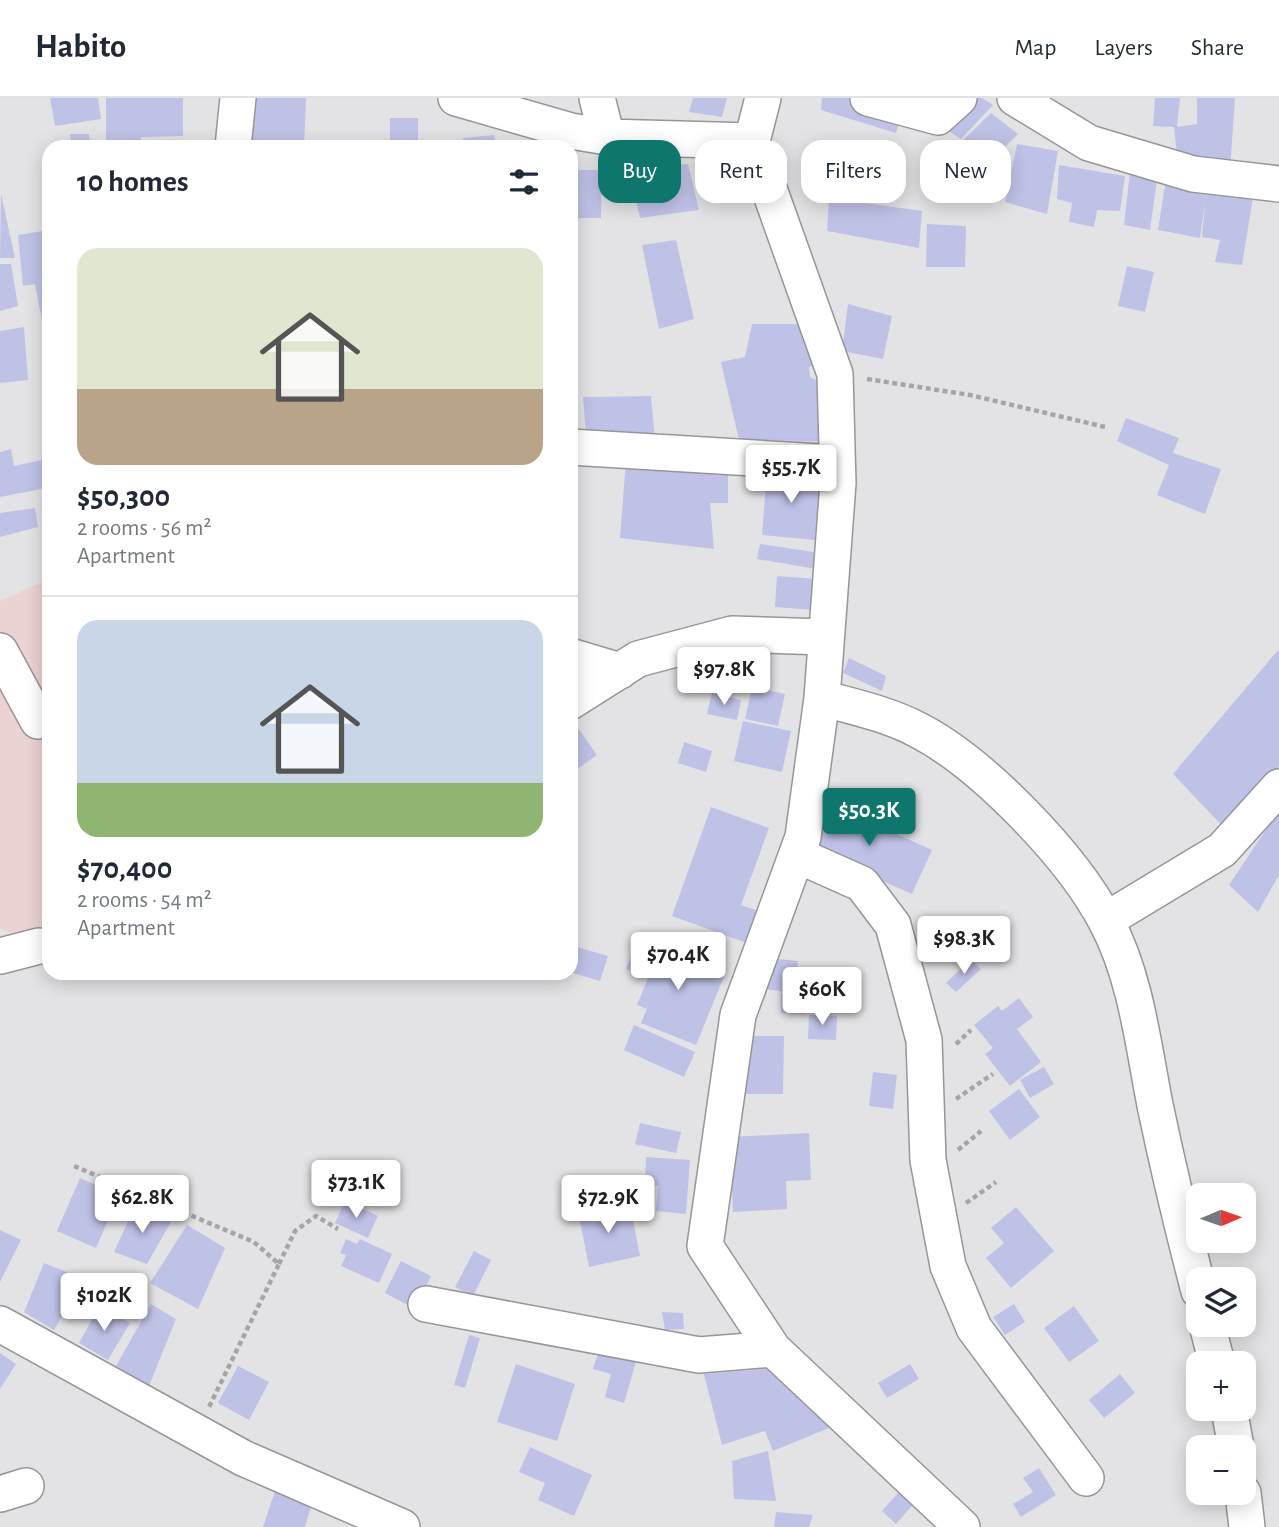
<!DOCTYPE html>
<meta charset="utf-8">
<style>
:root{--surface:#fff;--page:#f2f2f3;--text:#1f2937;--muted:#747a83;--line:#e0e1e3;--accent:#0f766e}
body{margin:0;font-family:"Alegreya Sans",sans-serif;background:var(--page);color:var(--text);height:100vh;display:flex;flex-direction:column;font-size:26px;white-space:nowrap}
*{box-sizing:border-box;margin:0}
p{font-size:23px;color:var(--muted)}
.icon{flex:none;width:38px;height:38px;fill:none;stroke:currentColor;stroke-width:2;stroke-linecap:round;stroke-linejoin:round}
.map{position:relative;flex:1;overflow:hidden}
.side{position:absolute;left:42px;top:42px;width:536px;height:840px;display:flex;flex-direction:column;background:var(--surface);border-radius:21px;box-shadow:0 4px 18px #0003}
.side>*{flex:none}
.hud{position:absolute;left:598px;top:42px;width:574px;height:63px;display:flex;gap:14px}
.needle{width:46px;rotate:88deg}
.buttons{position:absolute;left:1186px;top:1085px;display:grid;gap:14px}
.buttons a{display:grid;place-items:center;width:70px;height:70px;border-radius:14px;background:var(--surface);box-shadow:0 4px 18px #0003;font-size:35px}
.price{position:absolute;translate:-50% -60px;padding:0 16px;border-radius:7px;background:#fff;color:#222;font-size:23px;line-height:46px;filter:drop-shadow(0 2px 4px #0008)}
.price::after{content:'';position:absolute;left:50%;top:42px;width:21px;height:16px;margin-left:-10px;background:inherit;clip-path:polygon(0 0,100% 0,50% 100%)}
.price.selected{background:var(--accent);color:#fff}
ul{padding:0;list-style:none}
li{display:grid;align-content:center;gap:14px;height:371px;padding:0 35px}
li+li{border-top:2px solid var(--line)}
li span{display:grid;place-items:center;height:217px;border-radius:21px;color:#555}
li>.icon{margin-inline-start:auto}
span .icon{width:126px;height:126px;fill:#fffc;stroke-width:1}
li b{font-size:30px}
h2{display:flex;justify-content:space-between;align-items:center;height:84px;padding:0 35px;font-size:30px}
.pill{padding:0 24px;border-radius:21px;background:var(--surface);box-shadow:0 4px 18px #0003;font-size:24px;line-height:63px}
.pill.selected{background:var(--accent);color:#fff}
header{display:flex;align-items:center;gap:42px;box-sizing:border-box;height:98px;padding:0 35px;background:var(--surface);border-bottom:2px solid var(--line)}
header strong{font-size:33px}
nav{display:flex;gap:38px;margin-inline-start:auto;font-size:24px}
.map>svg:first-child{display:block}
.education{fill:#edd2d3}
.building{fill:#bfc2e7}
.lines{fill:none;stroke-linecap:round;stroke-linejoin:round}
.minor-casing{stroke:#969698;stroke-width:38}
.path{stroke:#a5a5a7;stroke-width:4.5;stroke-dasharray:5 3.5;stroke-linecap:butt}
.minor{stroke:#fff;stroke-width:35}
</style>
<header>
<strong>Habito</strong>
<nav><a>Map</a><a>Layers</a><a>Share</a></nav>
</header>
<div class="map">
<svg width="1279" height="1429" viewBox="0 0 1279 1429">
<rect width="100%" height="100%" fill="#e3e3e5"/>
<path class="education" d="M49,481V838L28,842L0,830V503Z"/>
<path class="building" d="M50,0H98L101,21L55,28Z
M106,0H183V38L141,39L140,49H106Z
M246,0H306L304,49H245Z
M693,0H727L722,19L689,14Z
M822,0H850L902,13L896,35L821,12Z
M968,0H982L993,7L961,41L938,26Z
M1155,0H1180L1177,29L1197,26V0H1235L1230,72L1178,66L1174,29L1153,28Z
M991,15L1018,36L1003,51L1012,64L998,90L957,48Z
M390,20H418V49H390Z
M70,36H89L90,49H72Z
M494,37L496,49H463V40Z
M437,42L461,45L460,49H436Z
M509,43L567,44V49H509Z
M849,43L890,51L887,73L845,62Z
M1017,46L1058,53L1047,116L1005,104Z
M688,66L699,112L640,120L629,72Z
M1059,67L1125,78L1120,113L1097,112L1094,129L1069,124L1072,105L1057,101Z
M570,72H602L601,120H570Z
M1130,74L1157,81L1150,132L1124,127Z
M1166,81L1254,93L1242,167L1215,164L1220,142L1202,139L1205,104L1200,140L1158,132Z
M1,96L15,160H0Z
M829,100L922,113L919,150L827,133Z
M927,126L966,128L965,169H926Z
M49,132V183L41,185L49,184V226L43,228L35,186L23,188L18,137Z
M676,142L694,221L659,231L642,147Z
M0,166H11L18,208L0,213Z
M1127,168L1154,174L1145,214L1118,208Z
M848,206L892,218L883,261L842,253Z
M752,226H810L815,267L809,269L810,279L823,285L824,343L739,342L721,264L745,259Z
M570,227L577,228L576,280H570Z
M24,229L28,282L0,285V233Z
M651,298L655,342L586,337L583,299Z
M1126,320L1179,340L1173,355L1221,371L1205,416L1157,397L1169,367L1117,343Z
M11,351L14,368L42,362L47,390L0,399V354Z
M626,362L728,368V405H710L714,451L620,440Z
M767,373L820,378L815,442L762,437Z
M35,410L38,429L0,439V415Z
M760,446L820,455L817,471L757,461Z
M777,478L817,481L814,512L775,509Z
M1279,551V669L1229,735L1173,676Z
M849,560L886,578L882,593L843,575Z
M752,589L785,596L778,628L745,621Z
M712,595L741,602L737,622L707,616Z
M570,619L597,657L570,676Z
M743,623L791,633L782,674L734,663Z
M684,644L712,653L706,674L678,665Z
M826,704L932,752L912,796L806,749Z
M711,709L769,730L741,807L759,813L747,845L672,818Z
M1279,712V777L1258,814L1229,787Z
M570,847L608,858L600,883L570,874Z
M671,847L727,871L696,947L641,925L647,911L637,907L648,880L626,871L633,853L663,866Z
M767,860L798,863L795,895L764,891Z
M971,861L981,871L956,894L946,885Z
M781,895L807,896L806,916L781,915Z
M1019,900L1033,919L1017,931L1041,964L1010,988L985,956L993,950L974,927L998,908L1002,913Z
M809,917L837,918L836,942L808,941Z
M634,927L695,954L684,979L624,952Z
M752,938H784L783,996H740L741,945H752Z
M1044,969L1054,986L1030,1000L1020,982Z
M873,974L897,977L893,1011L869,1008Z
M1019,991L1040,1019L1010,1042L989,1013Z
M640,1025L681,1034L676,1055L635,1046Z
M809,1035L811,1082L786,1083L787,1111L733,1114L730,1039Z
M646,1059L690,1062L686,1116L656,1113L658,1088L645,1087Z
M80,1080L119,1097L96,1150L57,1133Z
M345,1103L378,1118L368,1140L335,1125Z
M599,1103L602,1117L631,1111L640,1158L589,1169L577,1108Z
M135,1108L172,1122L147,1166L114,1154Z
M1016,1109L1054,1153L1011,1190L986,1160L1004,1145L991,1130Z
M187,1127L225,1150L198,1211L150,1185Z
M0,1132L21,1142L0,1184Z
M346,1141L357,1146L360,1141L392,1156L379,1185L341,1168L346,1157L340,1155Z
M474,1153L491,1162L473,1198L455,1189Z
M401,1163L431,1178L415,1211L385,1195Z
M44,1165L84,1181L54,1232L24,1214Z
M151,1206L176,1221L149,1288L116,1268Z
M1014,1206L1025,1224L1005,1237L993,1219Z
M100,1207L130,1225L108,1262L79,1245Z
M1074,1208L1099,1243L1069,1264L1044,1230Z
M662,1214L683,1215L684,1231L665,1232Z
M469,1237L480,1240L465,1290L454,1287Z
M601,1246L638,1257L624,1305L605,1299L611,1276L593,1271Z
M0,1255L16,1266L0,1291Z
M516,1266L575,1286L557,1343L497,1324Z
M910,1266L919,1281L887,1300L878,1285Z
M238,1268L269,1284L249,1322L218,1305Z
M776,1270L831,1329L773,1353L765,1333L722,1347L704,1276Z
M1120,1276L1135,1295L1104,1320L1089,1302Z
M530,1349L592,1377L574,1418L538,1402L545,1385L519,1374Z
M768,1353L776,1403L734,1401L732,1363Z
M1039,1370L1056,1397L1021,1419L1013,1406L1033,1394L1023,1380Z
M905,1387L919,1400L896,1426L882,1413Z
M276,1390L313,1402L305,1429H263Z
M776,1414L813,1417L809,1429H774Z"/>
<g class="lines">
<g class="minor-casing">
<path id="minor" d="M456,0L571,33L607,39L752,43
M597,0L607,39
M868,0L938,19L959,0
M1015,0L1089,45L1193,76L1279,86
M752,43L835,276L838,385L822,600L803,739L738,917L705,1148L773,1251L962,1429
M752,43L763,0
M233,49L238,0
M570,349L837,365
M0,553L38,623
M570,558L620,573
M822,600C854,609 888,616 918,632C982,665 1072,758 1106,823C1136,879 1143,946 1155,1007C1168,1069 1183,1132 1199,1193
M570,604L638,561L732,536L826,539
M797,757L862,786L893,827L924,942L928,1062L948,1168L974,1230L1086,1380
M1106,822L1222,752L1279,689
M0,858L39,848
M426,1206L699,1257L773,1251
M0,1226L243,1360L402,1429
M1207,1227L1217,1265
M1229,1311L1236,1349
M1243,1395L1247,1429
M0,1396L26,1388"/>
</g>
<path class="path" d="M867,281L970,297L1105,329
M956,946L971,932
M956,1001L993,976
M958,1052L981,1033
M74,1068L254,1144L279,1166L209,1309
M966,1105L996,1084
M279,1166L295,1133L316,1118L338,1131"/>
<use href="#minor" class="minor"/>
</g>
</svg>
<div class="buttons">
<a><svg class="needle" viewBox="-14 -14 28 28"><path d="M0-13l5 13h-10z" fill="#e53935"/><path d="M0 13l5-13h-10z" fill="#747a83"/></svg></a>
<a><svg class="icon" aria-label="layers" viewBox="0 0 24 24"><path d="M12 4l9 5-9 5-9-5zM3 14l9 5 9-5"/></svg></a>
<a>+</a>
<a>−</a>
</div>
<b class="price" style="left:791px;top:407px">$55.7K</b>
<b class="price" style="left:724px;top:609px">$97.8K</b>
<b class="price selected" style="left:869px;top:750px">$50.3K</b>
<b class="price" style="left:964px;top:878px">$98.3K</b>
<b class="price" style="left:678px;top:894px">$70.4K</b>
<b class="price" style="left:822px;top:929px">$60K</b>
<b class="price" style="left:356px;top:1122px">$73.1K</b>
<b class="price" style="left:142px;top:1137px">$62.8K</b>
<b class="price" style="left:608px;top:1137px">$72.9K</b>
<b class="price" style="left:104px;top:1235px">$102K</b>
<div class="hud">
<a class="pill selected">Buy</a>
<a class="pill">Rent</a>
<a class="pill">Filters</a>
<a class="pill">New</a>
</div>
<section class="side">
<h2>10 homes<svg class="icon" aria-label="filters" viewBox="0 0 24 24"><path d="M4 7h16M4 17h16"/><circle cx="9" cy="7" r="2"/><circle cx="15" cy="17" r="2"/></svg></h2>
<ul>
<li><span style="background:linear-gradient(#dfe7d0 65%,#b9a48a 0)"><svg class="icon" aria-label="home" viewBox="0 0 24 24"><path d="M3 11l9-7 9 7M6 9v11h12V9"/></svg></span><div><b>$50,300</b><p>2 rooms · 56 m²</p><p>Apartment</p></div></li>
<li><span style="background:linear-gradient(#c9d6e8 75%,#8fb573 0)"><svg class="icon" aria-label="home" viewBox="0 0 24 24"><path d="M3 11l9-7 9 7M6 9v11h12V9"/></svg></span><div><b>$70,400</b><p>2 rooms · 54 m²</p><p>Apartment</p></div></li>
</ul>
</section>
</div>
